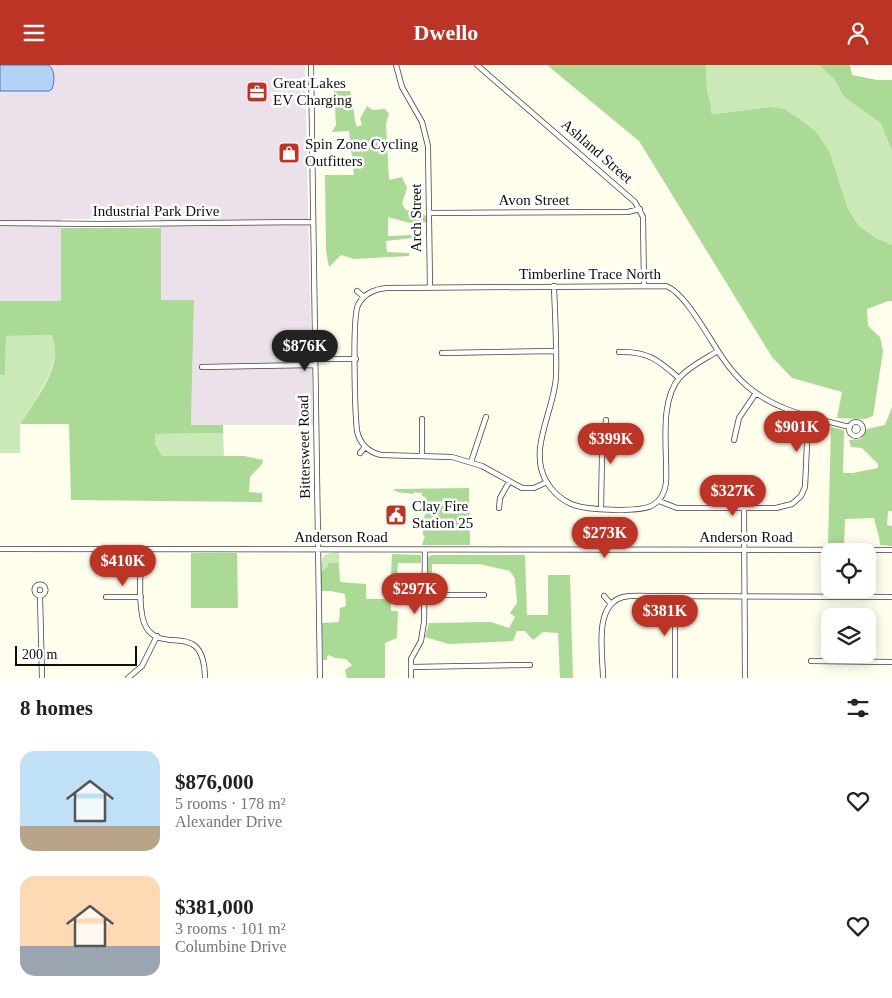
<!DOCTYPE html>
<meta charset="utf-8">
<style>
:root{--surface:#fff;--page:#f6f6f6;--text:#222;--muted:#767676;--accent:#bc3426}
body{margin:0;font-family:Georgia,serif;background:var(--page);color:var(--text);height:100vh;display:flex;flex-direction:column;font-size:19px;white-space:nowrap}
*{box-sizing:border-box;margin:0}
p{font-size:16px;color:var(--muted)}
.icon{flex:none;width:28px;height:28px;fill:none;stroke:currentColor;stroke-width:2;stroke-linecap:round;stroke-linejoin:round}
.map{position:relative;height:613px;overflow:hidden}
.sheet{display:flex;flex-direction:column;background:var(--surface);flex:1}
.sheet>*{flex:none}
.fabs{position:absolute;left:821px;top:478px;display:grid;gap:10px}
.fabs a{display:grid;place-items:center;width:55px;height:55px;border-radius:10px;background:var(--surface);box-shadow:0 2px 12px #0003;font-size:25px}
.scale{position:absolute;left:15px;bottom:12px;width:122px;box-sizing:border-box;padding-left:5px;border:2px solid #0d0d0d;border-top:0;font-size:14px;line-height:18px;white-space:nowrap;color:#0d0d0d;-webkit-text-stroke:4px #fff;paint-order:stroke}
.price{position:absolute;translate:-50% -42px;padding:0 11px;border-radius:18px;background:var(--accent);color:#fff;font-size:16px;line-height:32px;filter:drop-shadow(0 1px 2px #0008)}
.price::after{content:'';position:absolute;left:50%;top:30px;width:15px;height:11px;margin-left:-8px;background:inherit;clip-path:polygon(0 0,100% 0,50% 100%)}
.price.on{background:#222;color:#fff}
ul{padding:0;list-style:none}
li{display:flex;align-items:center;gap:15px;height:125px;padding:0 20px}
li span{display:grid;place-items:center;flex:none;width:140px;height:100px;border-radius:15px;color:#555}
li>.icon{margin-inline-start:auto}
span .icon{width:60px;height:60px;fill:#fffc;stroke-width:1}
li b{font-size:21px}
h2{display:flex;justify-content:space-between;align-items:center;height:60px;padding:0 20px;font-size:21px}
header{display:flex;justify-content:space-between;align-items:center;height:65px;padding:0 20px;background:var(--accent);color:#fff;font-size:22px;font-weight:600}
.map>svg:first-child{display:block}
.industrial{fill:#ece1eb}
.green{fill:#cae9b7}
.forest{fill:#abd996}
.water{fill:#b2d3f6;stroke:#397dcc}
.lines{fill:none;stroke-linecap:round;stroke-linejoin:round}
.minor-casing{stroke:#404040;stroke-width:6}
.minor{stroke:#fff;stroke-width:4.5}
.labels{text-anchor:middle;stroke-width:5;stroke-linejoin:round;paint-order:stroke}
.poi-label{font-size:15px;fill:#0d0d0d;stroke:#fff;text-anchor:start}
.street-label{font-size:15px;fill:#0d0d0d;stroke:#fff}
</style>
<header><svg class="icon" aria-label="menu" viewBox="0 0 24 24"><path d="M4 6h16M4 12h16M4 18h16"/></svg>Dwello<svg class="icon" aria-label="person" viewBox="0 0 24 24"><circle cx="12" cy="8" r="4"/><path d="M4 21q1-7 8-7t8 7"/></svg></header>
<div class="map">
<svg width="892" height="613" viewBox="0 0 892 613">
<rect width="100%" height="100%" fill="#fffeed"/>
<path class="industrial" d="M0,0H305L313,360H191L194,235H161L160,154H61V236H0Z"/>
<path class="green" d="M706,0H819L834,14L844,32L882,58L892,86V180L876,173L859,161L848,144L830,88L770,42L715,49L711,48V41L707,25Z
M52,270L56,289L49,310L34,338L20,359V388H0V310H5L6,271Z
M223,368L224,391H162L155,379V369Z
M339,487V498H328V501L321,507C322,490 321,489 339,487Z"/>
<path class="forest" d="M547,0H706L707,25L711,41V48L715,49L770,42L784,44L798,53L816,67L830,88L848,144L859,161L876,173L892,180V236H888L867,244L868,261L880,272L883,286L873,351L865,354L837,353L842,327L792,313L772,292L639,76Z
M819,0H850L852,10L877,15H892V86L881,58L844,32L834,14Z
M334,26H350C355,37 352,50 357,62L362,60L360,54L367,41L372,45L385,44L389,49L386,58L389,115L402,112L407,123L402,139L406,145L422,148L427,152V157C414,161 400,155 388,152V171L413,170V173L386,176L387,187L409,188V191L354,194L341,190L329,202L326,186L325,110H354L349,66L332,67L336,60Z
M61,163H161V235H194L191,360H223V368L155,369V379L162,391H244L263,395L262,399L250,412L249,427L262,428V437L71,435L69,359H20C32,342 54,310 55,290C56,284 53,276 52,270L6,271L5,310H0V236H61Z
M892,342V446H888L887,460L892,461V481L880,480C880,471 876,463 874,453L845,454L844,481H828L831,362L844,365L843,408H853L878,403V399L862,383L851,382L849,375L861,374L867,364L885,360Z
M469,423L470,480H422L425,471L423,470V461L420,459V457L428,446L431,447V441L429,440L425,432L422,431V427L419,428L414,427V429L397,427L393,424Z
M191,488H237L238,543H191Z
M392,489L421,490V498H398L397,509H406V534L391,535V546H398L397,573L385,578V613H347L345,605L352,600L346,594L335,593L329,590L327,592V595H323L322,558L339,557L340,543L346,541L345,529L330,526H321V507L328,501V498H339L340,517L366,519V534H390Z
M432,490H525L527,550H548V510H570L573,613H560L558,568L543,567L533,575L525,566H517L513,576L449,579L425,572L429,558L491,557L509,563L515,552L510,548L517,538L515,514L510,506L479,499H432V515H428V492Z"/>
<path class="water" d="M0,0H49C55,6 55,15 52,24L49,26H0Z"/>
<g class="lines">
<g class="minor-casing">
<path id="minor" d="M311,0L320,613
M396,0L402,22L422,57L428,81L430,223
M477,0L635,137L643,152L644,220
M429,148L628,147L640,144
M0,158L101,159L313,157
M554,221C555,251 557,282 556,312C554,346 528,384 546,416C552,426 560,434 571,439C585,445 640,448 653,440C661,435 665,426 666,418C668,387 658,337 680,312C690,301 705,294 718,286
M357,226L364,232
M619,287C648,286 658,295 679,313
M442,288L555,286
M315,294H356
M202,302L315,300
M849 364a7 7 0 1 1 14 0a7 7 0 1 1-14 0Z
M734,375L739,353L756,328
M360,388L365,382
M422,390V354
M471,397L486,352
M547,417L534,423H522L482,401L452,392L381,390C368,387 360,379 357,366C355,347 352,253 358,240C364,228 375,224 387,223L666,221C686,228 711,277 724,295C731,305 739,314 747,321C776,346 814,353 850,362
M659,436L677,443H776L792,439L801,431L805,422L807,379L813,352
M499,443L500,433L509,417
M744,443L745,613
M601,444L602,389L606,355
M0,484L892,485
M141,484C141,502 137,547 146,562C163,591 204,553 205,613
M34.5 525a5.5 5.5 0 1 1 11 0a5.5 5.5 0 1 1-11 0Z
M425,530H484
M40,531L42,613
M604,531L611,539
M106,532H141
M811,596L892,597
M411,602L530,600
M128,613L142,601L157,571
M411,613V594L421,576L424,557L425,485
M603,613C603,589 593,540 623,532C633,530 644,531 654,531L892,532
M675,613V531"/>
</g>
<use href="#minor" class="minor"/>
</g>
<defs>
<g id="office-square" transform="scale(1.125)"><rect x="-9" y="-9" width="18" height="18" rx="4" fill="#bc3426" stroke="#fff"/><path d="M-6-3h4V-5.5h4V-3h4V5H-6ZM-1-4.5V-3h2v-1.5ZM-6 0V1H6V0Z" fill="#fff"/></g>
<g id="shop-square" transform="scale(1.125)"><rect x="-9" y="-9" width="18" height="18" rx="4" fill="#bc3426" stroke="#fff"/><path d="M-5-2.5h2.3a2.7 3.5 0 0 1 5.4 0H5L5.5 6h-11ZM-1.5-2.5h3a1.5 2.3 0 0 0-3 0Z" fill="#fff"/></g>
<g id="civic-square" transform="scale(1.125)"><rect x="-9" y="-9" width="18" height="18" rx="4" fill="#bc3426" stroke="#fff"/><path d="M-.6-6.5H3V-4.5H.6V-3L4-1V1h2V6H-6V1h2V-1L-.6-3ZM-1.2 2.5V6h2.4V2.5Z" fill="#fff"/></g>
</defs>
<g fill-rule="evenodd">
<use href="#office-square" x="257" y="27"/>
<use href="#shop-square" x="289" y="88"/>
<use href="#civic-square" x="396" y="450"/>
</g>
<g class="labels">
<g class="poi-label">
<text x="273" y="23">Great Lakes<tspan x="273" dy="17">EV Charging</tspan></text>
<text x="305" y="84">Spin Zone Cycling<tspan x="305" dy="17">Outfitters</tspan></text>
<text x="412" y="446">Clay Fire<tspan x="412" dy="17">Station 25</tspan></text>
</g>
<g class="street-label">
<text transform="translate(597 86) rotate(41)" y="5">Ashland Street</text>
<text x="534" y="140">Avon Street</text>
<text x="156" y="151">Industrial Park Drive</text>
<text transform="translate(416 153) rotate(-90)" y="5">Arch Street</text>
<text x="590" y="214">Timberline Trace North</text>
<text transform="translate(304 382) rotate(-91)" y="5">Bittersweet Road</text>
<text x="341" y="477">Anderson Road</text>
<text x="746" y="477">Anderson Road</text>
</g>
</g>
</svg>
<div class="fabs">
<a><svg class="icon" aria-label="locate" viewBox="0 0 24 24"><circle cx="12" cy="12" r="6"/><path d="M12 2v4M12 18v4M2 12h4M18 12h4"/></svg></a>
<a><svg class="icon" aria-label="layers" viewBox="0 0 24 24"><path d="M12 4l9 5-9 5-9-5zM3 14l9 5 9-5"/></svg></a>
</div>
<div class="scale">200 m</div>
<b class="price on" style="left:305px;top:307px">$876K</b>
<b class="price" style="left:797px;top:388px">$901K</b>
<b class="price" style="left:611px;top:400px">$399K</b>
<b class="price" style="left:733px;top:452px">$327K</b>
<b class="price" style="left:605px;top:494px">$273K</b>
<b class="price" style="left:123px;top:522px">$410K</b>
<b class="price" style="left:415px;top:550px">$297K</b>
<b class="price" style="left:665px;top:572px">$381K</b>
</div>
<section class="sheet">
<h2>8 homes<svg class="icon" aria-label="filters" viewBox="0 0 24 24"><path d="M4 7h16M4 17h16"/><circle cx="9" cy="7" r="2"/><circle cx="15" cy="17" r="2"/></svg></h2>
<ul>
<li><span style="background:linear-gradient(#bfe0f5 75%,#b9a48a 0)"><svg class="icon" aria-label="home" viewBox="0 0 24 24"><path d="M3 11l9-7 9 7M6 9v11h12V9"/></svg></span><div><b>$876,000</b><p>5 rooms · 178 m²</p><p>Alexander Drive</p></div><svg class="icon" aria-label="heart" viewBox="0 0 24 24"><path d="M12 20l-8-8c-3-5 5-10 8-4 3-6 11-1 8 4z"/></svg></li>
<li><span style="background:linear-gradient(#ffd9b3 70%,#9aa5b1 0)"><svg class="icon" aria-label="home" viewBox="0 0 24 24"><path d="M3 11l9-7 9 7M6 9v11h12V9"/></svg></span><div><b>$381,000</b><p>3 rooms · 101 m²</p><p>Columbine Drive</p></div><svg class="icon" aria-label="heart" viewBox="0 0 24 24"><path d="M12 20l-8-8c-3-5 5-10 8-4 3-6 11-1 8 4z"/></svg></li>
</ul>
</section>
